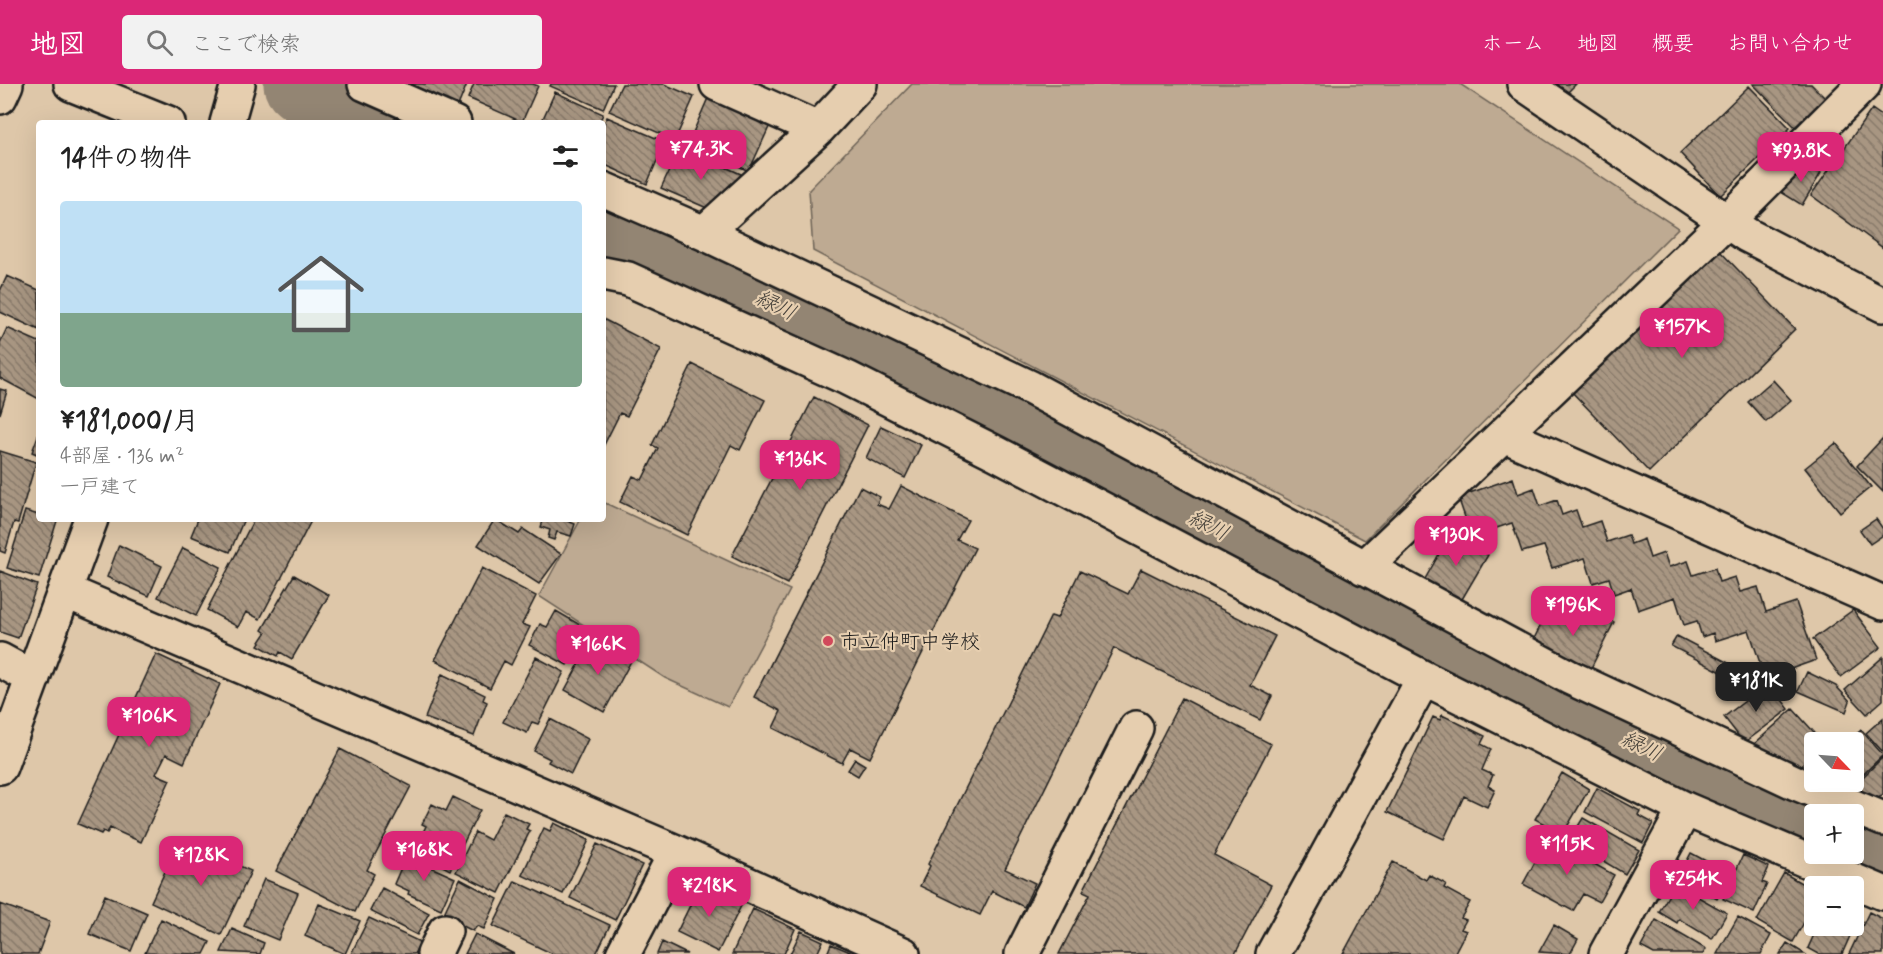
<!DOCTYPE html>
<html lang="ja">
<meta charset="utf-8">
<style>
:root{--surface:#fff;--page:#f2f2f2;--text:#222;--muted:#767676;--accent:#db2777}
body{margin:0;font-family:Mynerve,"Klee One",sans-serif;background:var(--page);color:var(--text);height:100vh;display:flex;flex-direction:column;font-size:22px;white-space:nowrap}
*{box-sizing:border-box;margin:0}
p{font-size:20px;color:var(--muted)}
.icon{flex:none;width:33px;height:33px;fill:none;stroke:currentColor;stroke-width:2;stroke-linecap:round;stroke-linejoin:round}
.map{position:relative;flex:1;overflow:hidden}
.details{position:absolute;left:36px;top:36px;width:570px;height:402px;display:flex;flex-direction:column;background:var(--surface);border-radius:6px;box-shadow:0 6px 24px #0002}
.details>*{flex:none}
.needle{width:39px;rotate:115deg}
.buttons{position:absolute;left:1804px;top:648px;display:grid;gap:12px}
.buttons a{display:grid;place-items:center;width:60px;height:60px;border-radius:6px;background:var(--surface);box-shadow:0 6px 24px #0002;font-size:30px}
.price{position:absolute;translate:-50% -51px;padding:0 14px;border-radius:12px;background:var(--accent);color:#fff;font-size:20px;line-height:39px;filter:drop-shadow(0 2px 3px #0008)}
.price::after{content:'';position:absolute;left:50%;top:36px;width:18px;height:14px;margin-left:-9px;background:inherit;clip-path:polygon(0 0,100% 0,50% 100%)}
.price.active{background:#222;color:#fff}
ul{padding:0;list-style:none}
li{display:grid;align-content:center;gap:12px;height:318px;padding:0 24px}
li span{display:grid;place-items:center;height:186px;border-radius:6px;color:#555}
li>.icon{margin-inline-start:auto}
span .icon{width:108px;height:108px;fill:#fffc;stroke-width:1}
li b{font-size:26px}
h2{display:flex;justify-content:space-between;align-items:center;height:72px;padding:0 24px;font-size:26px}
header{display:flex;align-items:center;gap:36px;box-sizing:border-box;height:84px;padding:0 30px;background:var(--accent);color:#fff}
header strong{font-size:28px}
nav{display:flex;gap:33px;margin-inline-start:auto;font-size:21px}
.search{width:420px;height:54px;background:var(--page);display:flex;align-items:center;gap:15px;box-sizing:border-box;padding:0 21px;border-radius:6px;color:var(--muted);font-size:22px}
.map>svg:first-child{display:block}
.green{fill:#beaa92;stroke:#6d6357;stroke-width:1.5}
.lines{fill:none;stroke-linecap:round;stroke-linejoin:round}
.river{stroke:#938573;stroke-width:75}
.building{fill:url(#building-back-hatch);stroke:#1c1c1c;stroke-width:1.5}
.minor-casing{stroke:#1c1c1c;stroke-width:38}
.minor{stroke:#e6ceaf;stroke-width:33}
.poi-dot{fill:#d1495b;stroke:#e6ceaf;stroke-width:2}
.labels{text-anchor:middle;stroke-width:4.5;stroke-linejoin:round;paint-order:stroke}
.poi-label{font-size:20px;fill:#1c1c1c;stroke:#e6ceaf;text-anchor:start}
.water-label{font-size:21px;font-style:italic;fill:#46413a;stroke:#e6ceaf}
</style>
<header>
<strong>地図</strong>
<div class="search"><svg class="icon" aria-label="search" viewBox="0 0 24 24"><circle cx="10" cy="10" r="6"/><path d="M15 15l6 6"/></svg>ここで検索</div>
<nav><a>ホーム</a><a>地図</a><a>概要</a><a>お問い合わせ</a></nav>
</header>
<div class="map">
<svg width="1883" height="870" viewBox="0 0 1883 870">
<defs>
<pattern id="building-back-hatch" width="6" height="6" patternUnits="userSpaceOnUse" patternTransform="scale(1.5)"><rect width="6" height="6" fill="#a89682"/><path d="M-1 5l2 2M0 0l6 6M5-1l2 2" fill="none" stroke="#887a6a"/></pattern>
</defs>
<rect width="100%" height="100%" fill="#dec7a9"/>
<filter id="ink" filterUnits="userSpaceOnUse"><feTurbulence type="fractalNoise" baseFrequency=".0167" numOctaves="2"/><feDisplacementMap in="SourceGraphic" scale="12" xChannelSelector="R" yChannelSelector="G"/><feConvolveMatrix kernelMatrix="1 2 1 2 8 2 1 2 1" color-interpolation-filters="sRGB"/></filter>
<g filter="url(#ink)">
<path class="green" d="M912,0H1460L1678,144L1365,456L813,167L809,106Z
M603,418L790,506L728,623L665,594L539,512L581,435H603Z"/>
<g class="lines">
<path class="river" d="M301,0L335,26L365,39
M603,143L764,214L1654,669L1815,738
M1854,755L1883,768"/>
</g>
<path class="building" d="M410,0H467L458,22Z
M474,0H533L538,2L522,38L468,14Z
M551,0H614L603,25L550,2Z
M622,0H664L694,13L675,56L609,27Z
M1557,0H1576L1566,10Z
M1753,0H1811L1825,14L1795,43Z
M1749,2L1790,44L1720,112L1680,69Z
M555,8L603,30L599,39H541Z
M708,14L770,41L749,87L688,60Z
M1872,25L1883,33V164L1811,111Z
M607,33L665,58L647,100L603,80V42Z
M680,63L741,90L723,131L661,104Z
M1801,77L1821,89L1802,121L1781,108Z
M1715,162L1795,245L1649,388L1569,305Z
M7,192L39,206V246L0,228V207Z
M603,235L661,265L627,332L620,329L603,363Z
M7,244L39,258V315L0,294V259Z
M692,280L765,316L740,366L731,361L687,451L620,418L633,392L642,396L658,364L652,361Z
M1773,296L1791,316L1766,338L1748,318Z
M0,305L7,307L0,330Z
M814,313L868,341L787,500L732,472Z
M881,342L921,361L905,394L866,374Z
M39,349V371L32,368Z
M1883,354V408L1857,382Z
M1836,359L1871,403L1840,428L1805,384Z
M0,367L36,378L18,439L14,438L5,469L0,467Z
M1513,394L1518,410L1534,404L1540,422L1557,416L1562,431L1576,426L1582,443L1600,437L1607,458L1628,451L1631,460L1644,455L1650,474L1664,469L1669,483L1688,477L1693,491L1715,484L1719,498L1735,493L1740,508L1758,503L1766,528L1796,518L1816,576L1765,594L1749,546L1715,557L1713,549L1702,553L1697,537L1684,541L1675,513L1638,526L1631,504L1614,510L1609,494L1593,499L1585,474L1552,484L1544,462L1522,468L1512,439L1478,450L1475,442L1469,445L1458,413Z
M901,402L968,436L957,456L975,464L870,674L850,664L842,679L773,644L781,627L754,613L860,403L880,413L877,420L889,425Z
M25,427L39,431V435L57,437L39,494L7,484Z
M198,435H244L230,468L191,452Z
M254,435H312L260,535L246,528L238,543L207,526Z
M495,435L519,450L523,445L561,470L539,500L478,461Z
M536,435H568L567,437L575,440L571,452L557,448L554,456L548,454L550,446L541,443L543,437Z
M1876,435L1883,445V451L1870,460L1860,446Z
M1451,449L1488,471L1461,517L1425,495Z
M119,461L162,482L149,512L107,493Z
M183,464L221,483L196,532L158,513Z
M482,484L536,512L522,540L530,543L511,581L504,577L490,604L435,576Z
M1141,485L1275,552L1250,601L1272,612L1260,636L1114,564L1005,785L1035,799L1024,823L992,807L980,831L920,802L930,782L928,780L1051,532L1057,534L1080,487L1128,510Z
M0,487L37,501L18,554L0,548Z
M294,491L329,511L292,575L280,568L278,572L258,561L266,549L262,546Z
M1551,520L1582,535L1588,525L1614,538L1588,590L1531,561Z
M1853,526L1881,563L1841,593L1813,555Z
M556,527L587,545L567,581L529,561L540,540L547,543Z
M1677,552L1763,597L1758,607L1671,562Z
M592,556L631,577L604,628L565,606Z
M156,570L220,600L184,679L166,670L156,690L170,696L141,758L110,744L107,749L103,747L101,750L78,740Z
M536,573L564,588L538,640L532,638L527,649L503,638Z
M1883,573V616L1867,630L1845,606Z
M1807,588L1836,602L1850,617L1846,628L1798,607Z
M442,590L485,611L483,616L487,618L474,652L425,634Z
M1769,599L1789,625L1744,659L1724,633Z
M1182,614L1271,660L1214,771L1271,801L1235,870H1059L1090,810L1083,807Z
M1793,625L1823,658H1815V671L1794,687L1752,662Z
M1442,631L1485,652L1481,660L1491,665L1482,686L1493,691L1488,702L1495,706L1487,723L1464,712L1444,755L1387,728L1433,633L1440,636Z
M1883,634V668L1866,649Z
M550,635L588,655L571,690L548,678L550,675L534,667Z
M1861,646L1883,671L1842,711L1829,698H1854V658H1848Z
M340,665L411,702L367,786L374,790L355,828L276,787Z
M1883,673V710L1870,722L1852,704Z
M855,675L865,681L858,692L848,686Z
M1562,689L1589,705L1563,750L1535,735Z
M1597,704L1640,727L1638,731L1653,739L1643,759L1585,728Z
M453,713L480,726L450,786L414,767L426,742L422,740L432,720L446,727Z
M504,728L529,740L526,745L530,747L499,809L456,788L475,748L490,756Z
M1583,734L1639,766L1625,790L1569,757Z
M554,739L589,756L563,810L522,791L544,744L550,747Z
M1548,754L1614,791L1599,818L1583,810L1573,827L1523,800Z
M180,755L251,787L221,851L151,818Z
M597,760L642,781L615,836L570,814Z
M1691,769L1730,790L1717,815L1678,794Z
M1743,771L1769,783L1762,798L1767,800L1754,829L1723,815Z
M406,772L455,794L441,825L408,810L409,807L394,800Z
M1393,778L1426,796L1429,791L1446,800L1444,804L1470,818L1461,834L1466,836L1461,845L1466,847L1454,870H1343Z
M1784,789L1815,807V819L1793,858L1757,837Z
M264,795L298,809L278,856L244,842Z
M460,795L498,815L484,845L477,842L473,847L457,839L458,835L444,829Z
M515,797L610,841L596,870H553L493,842Z
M1675,800L1727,829L1712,855L1679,835L1677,839L1659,828Z
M700,801L742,820L718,868L677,848Z
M382,804L429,829L417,851L370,827Z
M105,811L147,829L131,867L89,850Z
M0,820L50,838L38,870H0Z
M319,820L360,837L345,870L305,852Z
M753,825L795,845L784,870H732Z
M1869,828L1883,835V870H1849Z
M1738,833L1771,851L1761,870H1717Z
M369,834L420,858L414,870H351Z
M161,835L210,858L204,870L145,869Z
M1656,836L1706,865L1703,870H1654L1641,863Z
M1554,841L1578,855L1570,870L1539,868Z
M1818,842L1854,843L1842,870H1819L1808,864Z
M232,845L264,859L260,870L221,868Z
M801,847L823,857L817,870H790Z
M475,850L514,870H465Z
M662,858L687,870H657Z
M1787,859L1805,870H1780Z
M831,860L855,870H827Z"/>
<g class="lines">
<g class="minor-casing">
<path id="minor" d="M71,0L168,39
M365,0L454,39
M717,0L818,45
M1524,0L1747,151L1883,221
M0,13L6,0
M227,39L238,0
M603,105L704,149L1031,304L1569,593L1796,699L1883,735
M704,149L818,45L860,0
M603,190L628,195L847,294L996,369L1424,594L1685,725L1883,809
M1504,351L1883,519
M1364,484L1727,137L1864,0
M65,507L676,768L903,870
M0,576L33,594
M0,683L91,435
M434,870L445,847
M623,870L676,768
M1022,870L1136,644
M1273,870L1424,594
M1606,870L1685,725"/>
</g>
<use href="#minor" class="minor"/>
</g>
</g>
<circle class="poi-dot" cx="828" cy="557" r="6"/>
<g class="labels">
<g class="poi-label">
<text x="840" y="564">市立仲町中学校</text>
</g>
<g class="water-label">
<text transform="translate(776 221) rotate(26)" y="7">緑川</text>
<text transform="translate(1209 441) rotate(27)" y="7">緑川</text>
<text transform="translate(1642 662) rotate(26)" y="7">緑川</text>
</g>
</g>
</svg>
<div class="buttons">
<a><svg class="needle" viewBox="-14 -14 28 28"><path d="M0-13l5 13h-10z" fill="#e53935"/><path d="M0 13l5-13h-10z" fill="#767676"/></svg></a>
<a>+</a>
<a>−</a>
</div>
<b class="price" style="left:701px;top:97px">¥74.3K</b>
<b class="price" style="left:1801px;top:99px">¥93.8K</b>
<b class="price" style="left:1682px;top:275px">¥157K</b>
<b class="price" style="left:800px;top:407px">¥136K</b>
<b class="price" style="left:1456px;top:483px">¥130K</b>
<b class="price" style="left:1573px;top:553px">¥196K</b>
<b class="price" style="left:598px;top:592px">¥166K</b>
<b class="price active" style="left:1756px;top:629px">¥181K</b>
<b class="price" style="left:149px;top:664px">¥106K</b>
<b class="price" style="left:1567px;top:792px">¥115K</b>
<b class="price" style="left:424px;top:798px">¥168K</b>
<b class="price" style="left:201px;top:803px">¥128K</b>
<b class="price" style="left:1693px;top:827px">¥254K</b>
<b class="price" style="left:709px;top:834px">¥218K</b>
<section class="details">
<h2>14件の物件<svg class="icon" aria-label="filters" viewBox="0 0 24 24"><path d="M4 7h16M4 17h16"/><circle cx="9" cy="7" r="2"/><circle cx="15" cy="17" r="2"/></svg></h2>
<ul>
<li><span style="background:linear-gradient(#bfe0f5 60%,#7fa58c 0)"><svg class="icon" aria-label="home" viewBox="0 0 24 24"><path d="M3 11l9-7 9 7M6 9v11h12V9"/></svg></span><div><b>¥181,000/月</b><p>4部屋 · 136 m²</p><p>一戸建て</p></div></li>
</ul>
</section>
</div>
